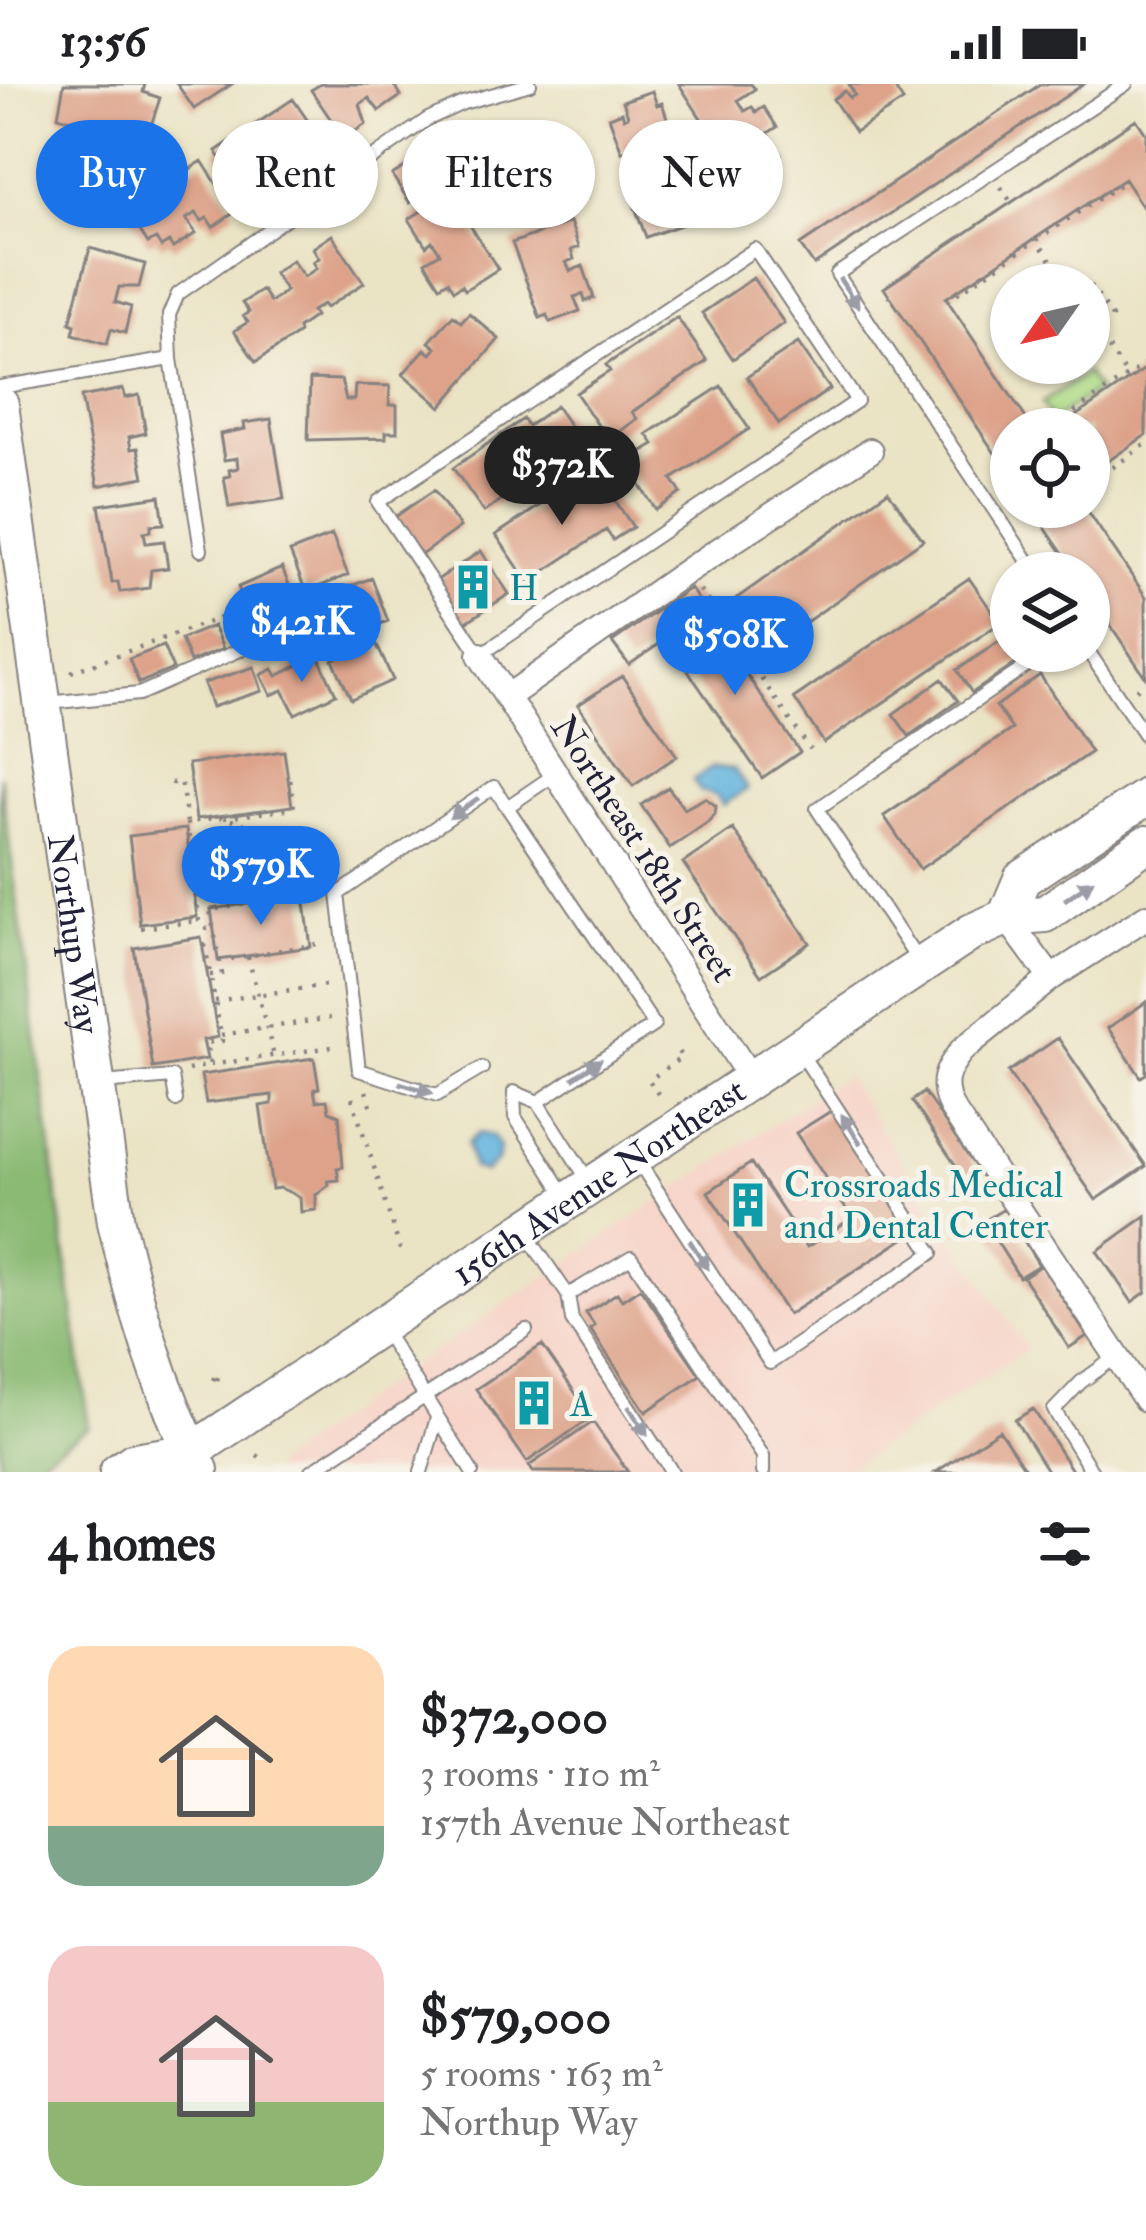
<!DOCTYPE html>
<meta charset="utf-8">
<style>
:root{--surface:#fff;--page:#f6f6f6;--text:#202124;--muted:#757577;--accent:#1a73e8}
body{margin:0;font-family:"IM FELL Double Pica",serif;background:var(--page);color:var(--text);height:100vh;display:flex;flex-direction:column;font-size:45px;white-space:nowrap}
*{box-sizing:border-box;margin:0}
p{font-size:39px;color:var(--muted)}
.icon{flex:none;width:66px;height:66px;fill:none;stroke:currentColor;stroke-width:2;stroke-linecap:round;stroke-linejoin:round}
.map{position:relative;height:1388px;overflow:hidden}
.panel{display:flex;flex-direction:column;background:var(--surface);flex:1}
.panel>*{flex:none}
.banner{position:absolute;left:36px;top:36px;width:1074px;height:108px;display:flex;gap:24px}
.needle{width:78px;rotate:236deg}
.fabs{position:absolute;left:990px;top:180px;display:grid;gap:24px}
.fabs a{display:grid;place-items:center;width:120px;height:120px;border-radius:50%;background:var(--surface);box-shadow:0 3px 9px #0004;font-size:60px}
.price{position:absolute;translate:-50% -102px;padding:0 27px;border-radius:42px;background:var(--accent);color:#fff;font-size:39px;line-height:78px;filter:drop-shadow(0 3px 6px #0008)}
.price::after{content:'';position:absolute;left:50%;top:72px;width:36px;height:27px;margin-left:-18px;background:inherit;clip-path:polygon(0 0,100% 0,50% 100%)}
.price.on{background:#222;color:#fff}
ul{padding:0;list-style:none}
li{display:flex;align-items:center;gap:36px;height:300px;padding:0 48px}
li span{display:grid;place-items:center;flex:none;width:336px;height:240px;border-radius:36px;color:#555}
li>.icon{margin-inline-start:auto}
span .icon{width:144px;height:144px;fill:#fffc;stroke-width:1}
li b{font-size:51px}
h2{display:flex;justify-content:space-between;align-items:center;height:144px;padding:0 48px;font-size:51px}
.chip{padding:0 42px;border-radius:54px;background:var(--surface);box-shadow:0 3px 9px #0004;font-size:42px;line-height:108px}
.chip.on{background:var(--accent);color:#fff}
.status{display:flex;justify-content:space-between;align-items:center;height:84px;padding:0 60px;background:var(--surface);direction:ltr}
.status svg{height:33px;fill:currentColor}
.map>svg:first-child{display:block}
.built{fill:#f7d1c6}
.green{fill:#adda86;stroke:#687e60;stroke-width:3}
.forest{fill:#8aba73;stroke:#566e57;stroke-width:3}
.water{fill:#63b4de;stroke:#426b8c;stroke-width:3}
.building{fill:#dda289}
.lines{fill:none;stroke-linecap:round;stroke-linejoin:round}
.lane-casing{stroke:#868280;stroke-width:16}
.street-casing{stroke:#868280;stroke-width:28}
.secondary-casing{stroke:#868280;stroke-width:40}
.path{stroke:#868280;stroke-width:4.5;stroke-dasharray:3 9;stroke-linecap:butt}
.lane{stroke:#fff;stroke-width:12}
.street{stroke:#fff;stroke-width:24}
.secondary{stroke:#fff;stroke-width:36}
.oneway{fill:#9c9ca7}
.labels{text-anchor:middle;stroke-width:10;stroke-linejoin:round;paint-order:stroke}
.culture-label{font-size:36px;fill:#0d838f;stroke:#f7f3e8;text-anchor:start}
.street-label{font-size:36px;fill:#22223b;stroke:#f7f3e8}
</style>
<div class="status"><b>13:56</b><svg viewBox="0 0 49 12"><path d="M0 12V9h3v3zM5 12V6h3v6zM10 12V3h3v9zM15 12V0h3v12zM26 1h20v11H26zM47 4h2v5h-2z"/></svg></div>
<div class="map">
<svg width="1146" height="1388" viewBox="0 0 1146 1388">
<rect width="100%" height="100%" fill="#f7f3e8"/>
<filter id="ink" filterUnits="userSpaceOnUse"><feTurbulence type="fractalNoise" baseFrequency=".00833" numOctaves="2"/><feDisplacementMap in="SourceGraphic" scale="24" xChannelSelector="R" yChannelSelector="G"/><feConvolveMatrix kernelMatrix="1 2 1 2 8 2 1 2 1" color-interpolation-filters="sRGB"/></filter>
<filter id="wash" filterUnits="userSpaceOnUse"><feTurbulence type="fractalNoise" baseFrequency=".004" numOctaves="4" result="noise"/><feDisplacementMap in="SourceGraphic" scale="48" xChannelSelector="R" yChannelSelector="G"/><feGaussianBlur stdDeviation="2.7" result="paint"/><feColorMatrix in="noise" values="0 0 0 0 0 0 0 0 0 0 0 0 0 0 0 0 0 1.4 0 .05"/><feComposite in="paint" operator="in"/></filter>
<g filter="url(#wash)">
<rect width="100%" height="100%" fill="#eae3c4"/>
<path class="built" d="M845,992L1027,1265L844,1388H274L272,1383L387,1299Z"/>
<path class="green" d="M1086,289L1097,306L1053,336L1042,319Z
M268,759L302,783L293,796L260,771Z"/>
<path class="forest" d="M0,691L89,1343L21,1388H0Z"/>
<path class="water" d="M712,683L734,685L747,705L723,721L716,711L700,707L693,696Z
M478,1049L492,1052L499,1063L497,1077L485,1088L473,1084L467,1060Z"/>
<g id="blocks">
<path class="building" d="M64,0H145L143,8L160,14L146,57L58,32Z
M177,0H232L194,25Z
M321,0H393L401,12L379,27L369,14L360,20L366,40L344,55L311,6Z
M679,0H751L755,5L738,16L745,27L752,23L756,28L764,23L777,43L768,49L781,70L761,83L772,99L746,116L742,109L738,112L716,78L725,72Z
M849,0H892L903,17L855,48L833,15L845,7L850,14L855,11Z
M1041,0H1084L814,181L800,161Z
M652,7L657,21L662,19L671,46L685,41L702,86L675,96L678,104L688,100L701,134L646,153L633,118L657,109L655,102L643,106L634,80L645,76L643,69L649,67L646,59L622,68L609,33L622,28L624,34L628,32L623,17Z
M293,15L327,65L306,79L300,71L293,75L289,69L268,83L274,91L269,95L274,103L251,119L216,67Z
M1136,35L1146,50V128L1124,95L946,214L1033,345H1011V393L884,204Z
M517,41L522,55L530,52L533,62L542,58L550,79L531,85L536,98L553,92L563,120L508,140L478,55Z
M437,63L464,106L452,113L498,185L465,206L462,201L454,206L448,197L440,202L425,178L440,169L432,157L426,162L409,135L426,124L419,114L410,119L392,91Z
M202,77L235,128L213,143L207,134L202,137L196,129L186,135L196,149L173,164L169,158L161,163L156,155L148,159L127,127Z
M570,138L579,163L571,166L574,175L566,178L570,187L583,182L594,214L585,217L583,210L574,213L580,227L550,238L547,231L540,234L512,159Z
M332,151L364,199L326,224L323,220L312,227L315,232L298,244L299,249L256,278L234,247L248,238L243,232L249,228L242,219L262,206L270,218L286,207L274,189L292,176L304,193L317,184L313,178L319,174L313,164Z
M90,164L145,180L139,203H119L115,218L131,223L125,249L111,245L107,260L73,250L75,241L70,239Z
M753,194L784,239L733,275L702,229Z
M469,229L499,255L441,323L403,290L425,265L431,270L436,264L429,258L453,231L461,238Z
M677,233L707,277L632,328L637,335L608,356L576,309L610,287L606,281Z
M798,259L830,305L779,340L747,293Z
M1146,284V351L1101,382L1089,365V345H1076L1070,336Z
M310,295L341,296L346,316H354L355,301L390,302L389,321H397V348H386V354L308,356Z
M721,302L749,345L672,395L681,409L656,426L625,378L654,360L647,350Z
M123,305L125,314L139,311L146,349L129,353L131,365L138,364L144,393L98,402L81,313Z
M556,322L588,368L563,386L557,377L484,428L453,384L523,335L528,342Z
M271,335L284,415L229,423L224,393L230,392L229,386L238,384L237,374L224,376L220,350L245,345L244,339Z
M602,397L633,443L613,456L606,446L528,498L496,451L569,402L577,413Z
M434,406L460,443L421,471L395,433Z
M888,407L923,456L765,567L730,519Z
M160,412L164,440L151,441V447L144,448L146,459L164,457L168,484L151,486L149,504L120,508L118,498L112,499L99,421Z
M1031,423H1085L1146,513V594L1089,509V489H1076Z
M332,451L348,491L306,508L290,468Z
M481,467L509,510L465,539L437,496Z
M282,484L299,525L255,543L238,503Z
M372,494L388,537L348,552L332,509Z
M969,494L1000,539L824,659L794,614Z
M690,504L706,527L629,581L612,558Z
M708,535L800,668L762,694L670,561Z
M213,542L223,565L190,578L181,555Z
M1007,552L1011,567H1017L1023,575L972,609L957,586Z
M375,557L393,596L351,615L333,576Z
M163,562L173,585L139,599L129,575Z
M318,572L336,610L295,630L283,606L271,611L261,591L273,585L277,592Z
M254,583L262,607L212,623L204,599Z
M1040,591L1091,668L920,785L884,732L1012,645L996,622Z
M622,592L677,672L633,702L578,621Z
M942,595L958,617L909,652L893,630Z
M284,667L292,722L196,735L188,680Z
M668,703L684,725L705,714L716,722L715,730L707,739L670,764L641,721Z
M186,745L197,833L140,840L129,752Z
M733,745L810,859L761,892L683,779Z
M304,812L311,863L218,876L211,825Z
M201,853L218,953L203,956L207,975L153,984L134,864Z
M1146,918V990L1141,993L1108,944Z
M1058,954L1146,1082L1096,1116L1008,988Z
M314,974L319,1004L314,1005L316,1017L327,1016L329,1027L339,1031L343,1083L337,1084L339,1096L328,1097L329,1101L316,1111V1126L301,1128L300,1113L280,1104L272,1105L260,1022L272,1020V1011L206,1019L201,991Z
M924,1008L986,1098L973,1107L912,1017Z
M834,1025L914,1148L788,1231L708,1108L751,1079L807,1163L852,1134L796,1049Z
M1004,1125L1039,1181L1019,1193L984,1137Z
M1146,1132V1208L1132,1218L1097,1167Z
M1041,1181L1087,1252L1069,1264L1023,1193Z
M640,1204L700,1291L646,1328L590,1245L595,1242L586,1229L617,1209L622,1216Z
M542,1261L592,1333L527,1378L476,1305Z
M1033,1325L1073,1388H1048L1015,1336Z
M593,1338L628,1388H533L529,1382Z
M999,1346L1027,1388H936Z"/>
</g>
</g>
<g filter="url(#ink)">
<use href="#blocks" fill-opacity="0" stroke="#868280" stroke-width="3"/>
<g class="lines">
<g class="lane-casing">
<path id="lane" d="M755,165L857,317L480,571L378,418Z
M171,275L201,466
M0,303L171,275L169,231L178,210L428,35L463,19L530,0
M1036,489L837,190L1126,0
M1088,567L1146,653
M47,619L139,610L240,566
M507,723L654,941L538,1018L588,1096
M921,881L817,725L1027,582
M482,984L437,1011L359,986L338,810L494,703L507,723L554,691
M103,999L172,993L176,1016
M538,1018L514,1008L515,1033L565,1111
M636,1074L770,1279L932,1169L800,968
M526,1150L568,1211L572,1236L672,1388
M568,1211L631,1173L763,1372V1388
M384,1247L472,1388
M310,1388L526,1246
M421,1388L437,1334
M1092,1388L1054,1326L1081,1298L1116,1273"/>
</g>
<g class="street-casing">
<path id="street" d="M480,571L751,995
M507,613L687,487L870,367
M1006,833L1051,894
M1146,833L1051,894L962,966C946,986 940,999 951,1023L1146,1316"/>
</g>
<g class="secondary-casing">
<g id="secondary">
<path id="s1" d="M0,321L116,1138C137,1226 159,1304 200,1386"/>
<path d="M1006,833L1022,795L1146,713"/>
<path d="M118,1388L134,1377L191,1368"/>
<path id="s2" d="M169,1388L191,1368L972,848L1006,833L1045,830L1146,760"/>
</g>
</g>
<path class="path" d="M1001,103L1011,118
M1035,154L1069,201
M1082,201L1088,197L1112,233L1089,248
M947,216L1125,97
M1096,244L1127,292
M1070,345L1064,335L1146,279
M1089,372L1102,391L1146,360
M700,506L810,665
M71,588L225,532L233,550
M1136,606L1146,599
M171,699L181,698L187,739C198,737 215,732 226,735C263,742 302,770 327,797
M224,734L294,724L289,687
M187,739L199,837L207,845L213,844
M194,776L200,789L195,798
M141,844L199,837
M248,873L274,972
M219,877L317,860
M210,891L222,890L210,826L321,808
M215,917L326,901
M221,951L330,934
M210,981L338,962
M188,986L210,981L206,959L222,957L205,861L215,859
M366,1007L372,1024
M658,1010L649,996L682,973L676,965
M352,1014L401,1168
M213,1296L215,1292
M217,1296L218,1293
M257,1371L261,1374"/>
<use href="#lane" class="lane"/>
<use href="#street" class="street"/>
<use href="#secondary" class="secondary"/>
</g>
<defs><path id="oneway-solid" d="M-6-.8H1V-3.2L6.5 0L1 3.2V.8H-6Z" transform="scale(3)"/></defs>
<g class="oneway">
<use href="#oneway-solid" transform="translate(849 209) rotate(57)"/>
<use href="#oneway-solid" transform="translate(464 724) rotate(145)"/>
<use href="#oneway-solid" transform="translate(1079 806) rotate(-35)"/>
<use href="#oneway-solid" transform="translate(587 985) rotate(-34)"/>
<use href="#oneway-solid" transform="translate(416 1004) rotate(17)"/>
<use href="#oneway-solid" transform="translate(851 1045) rotate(-123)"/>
<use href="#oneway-solid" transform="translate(699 1171) rotate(57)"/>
<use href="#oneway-solid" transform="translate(638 1337) rotate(57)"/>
</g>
</g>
<defs>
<g id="building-bare" transform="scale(3.6)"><path d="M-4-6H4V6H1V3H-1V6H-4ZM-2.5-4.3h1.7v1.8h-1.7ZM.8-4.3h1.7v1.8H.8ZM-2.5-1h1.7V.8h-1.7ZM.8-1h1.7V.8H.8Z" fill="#0f9aa8" stroke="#f7f3e8" stroke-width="2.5" paint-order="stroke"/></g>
</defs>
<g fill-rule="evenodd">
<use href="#building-bare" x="473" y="503"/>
<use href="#building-bare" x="748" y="1121"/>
<use href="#building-bare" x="534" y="1319"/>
</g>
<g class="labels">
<g class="culture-label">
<text x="509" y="516">H</text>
<text x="784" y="1113">Crossroads Medical<tspan x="784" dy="41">and Dental Center</tspan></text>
<text x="570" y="1332">A</text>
</g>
<g class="street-label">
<text transform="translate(645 764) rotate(57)" y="13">Northeast 18th Street</text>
<text dy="13" stroke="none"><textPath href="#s1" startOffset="534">Northup Way</textPath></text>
<text dy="13" stroke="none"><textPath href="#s2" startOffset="519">156th Avenue Northeast</textPath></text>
</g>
</g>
</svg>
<div class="fabs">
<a><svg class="needle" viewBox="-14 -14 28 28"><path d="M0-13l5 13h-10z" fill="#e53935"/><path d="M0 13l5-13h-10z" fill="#757577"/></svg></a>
<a><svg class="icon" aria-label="locate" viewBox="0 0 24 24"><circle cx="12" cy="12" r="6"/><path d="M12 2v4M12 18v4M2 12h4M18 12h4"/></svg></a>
<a><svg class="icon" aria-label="layers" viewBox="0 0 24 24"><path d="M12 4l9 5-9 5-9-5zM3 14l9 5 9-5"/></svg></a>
</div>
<b class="price on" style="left:562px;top:444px">$372K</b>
<b class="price" style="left:302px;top:601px">$421K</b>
<b class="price" style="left:735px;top:614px">$508K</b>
<b class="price" style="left:261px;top:844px">$579K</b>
<div class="banner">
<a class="chip on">Buy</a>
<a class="chip">Rent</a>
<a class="chip">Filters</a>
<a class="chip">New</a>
</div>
</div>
<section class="panel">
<h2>4 homes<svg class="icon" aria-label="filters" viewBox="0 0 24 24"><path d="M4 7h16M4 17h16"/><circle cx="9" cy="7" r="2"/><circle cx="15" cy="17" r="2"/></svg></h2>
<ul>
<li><span style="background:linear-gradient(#ffd9b3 75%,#7fa58c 0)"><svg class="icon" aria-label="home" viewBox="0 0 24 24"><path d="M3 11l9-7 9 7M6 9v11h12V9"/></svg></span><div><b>$372,000</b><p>3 rooms · 110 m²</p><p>157th Avenue Northeast</p></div></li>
<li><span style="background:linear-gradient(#f6c9c9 65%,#8fb573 0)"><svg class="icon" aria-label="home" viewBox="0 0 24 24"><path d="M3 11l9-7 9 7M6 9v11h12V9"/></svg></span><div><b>$579,000</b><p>5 rooms · 163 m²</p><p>Northup Way</p></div></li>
</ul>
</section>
